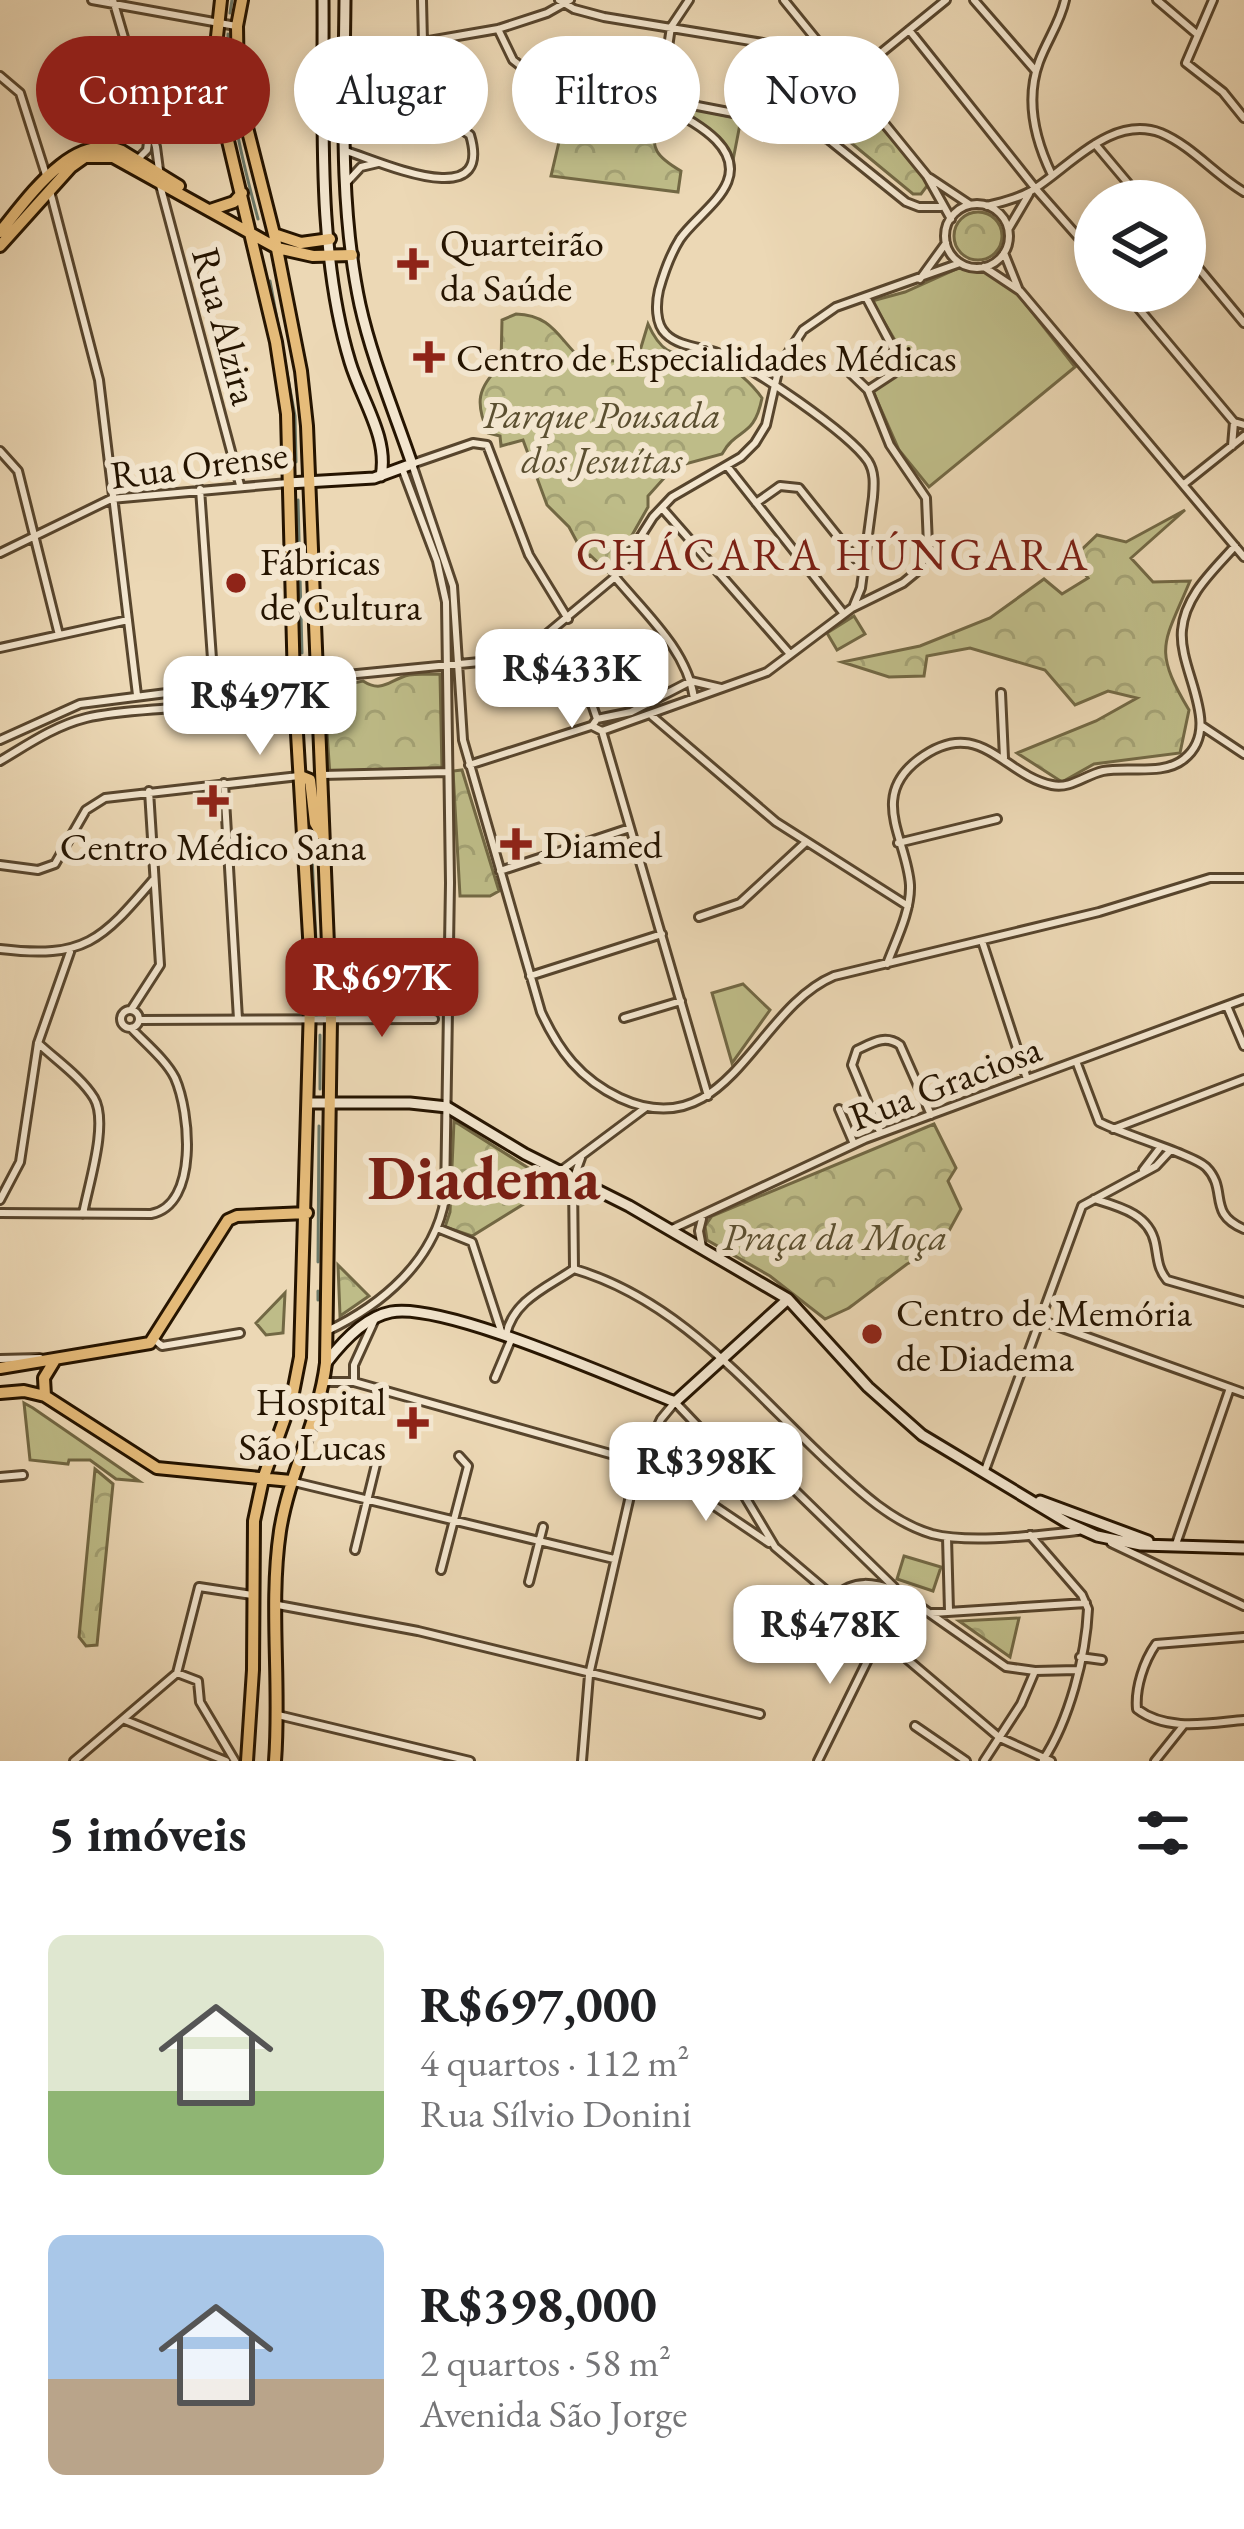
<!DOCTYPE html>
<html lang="pt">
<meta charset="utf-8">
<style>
:root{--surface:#fff;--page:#f2f2f2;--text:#202124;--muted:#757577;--accent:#8f2418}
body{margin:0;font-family:"EB Garamond",serif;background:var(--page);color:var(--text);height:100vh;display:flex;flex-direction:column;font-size:45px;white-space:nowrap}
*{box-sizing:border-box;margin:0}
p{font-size:39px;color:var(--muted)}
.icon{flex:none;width:66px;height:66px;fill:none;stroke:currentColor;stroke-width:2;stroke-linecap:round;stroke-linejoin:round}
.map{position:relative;height:1761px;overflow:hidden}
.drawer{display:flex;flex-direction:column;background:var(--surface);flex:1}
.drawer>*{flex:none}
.top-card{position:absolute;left:36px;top:36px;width:1173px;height:108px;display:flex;gap:24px}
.buttons{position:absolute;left:1074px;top:180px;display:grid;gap:24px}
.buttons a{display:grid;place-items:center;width:132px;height:132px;border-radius:50%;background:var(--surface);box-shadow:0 6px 18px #0003;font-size:60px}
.price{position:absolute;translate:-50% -102px;padding:0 27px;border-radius:24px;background:#fff;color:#222;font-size:39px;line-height:78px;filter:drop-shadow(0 3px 6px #0008)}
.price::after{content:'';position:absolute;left:50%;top:72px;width:36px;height:27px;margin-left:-18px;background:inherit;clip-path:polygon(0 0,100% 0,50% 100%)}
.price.current{background:var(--accent);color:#fff}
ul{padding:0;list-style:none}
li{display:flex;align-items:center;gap:36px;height:300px;padding:0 48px}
li span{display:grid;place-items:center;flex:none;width:336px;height:240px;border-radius:18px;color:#555}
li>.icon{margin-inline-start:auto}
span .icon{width:144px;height:144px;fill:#fffc;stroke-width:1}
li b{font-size:51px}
h2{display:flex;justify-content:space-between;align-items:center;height:144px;padding:0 48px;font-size:51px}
.chip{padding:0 42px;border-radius:54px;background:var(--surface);box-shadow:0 6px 18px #0003;font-size:42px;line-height:108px}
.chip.current{background:var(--accent);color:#fff}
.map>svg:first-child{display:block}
.green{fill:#bebc88;stroke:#726844;stroke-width:3}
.forest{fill:url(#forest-crowns);stroke:#726844;stroke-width:3}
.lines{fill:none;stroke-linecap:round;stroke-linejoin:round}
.stream{stroke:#6b7868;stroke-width:3}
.street-casing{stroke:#57452d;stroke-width:12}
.secondary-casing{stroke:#251400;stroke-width:15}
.primary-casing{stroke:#251400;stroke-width:16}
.street{stroke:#f3e6cf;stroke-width:6}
.secondary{stroke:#f3e6cf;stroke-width:9}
.primary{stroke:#e6bc7a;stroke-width:10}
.poi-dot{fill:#8f2418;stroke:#f3e6cf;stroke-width:4.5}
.labels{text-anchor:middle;stroke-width:12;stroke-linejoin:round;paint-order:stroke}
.poi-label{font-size:39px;fill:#251400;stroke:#f3e6cf;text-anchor:start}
.street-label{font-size:39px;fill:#251400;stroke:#f3e6cf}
.park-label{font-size:39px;font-style:italic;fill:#5b4f30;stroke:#f3e6cf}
.quarter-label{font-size:45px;letter-spacing:3px;fill:#7a1f14;stroke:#f3e6cf}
.town-label{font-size:63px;font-weight:bold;fill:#7a1f14;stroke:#f3e6cf}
</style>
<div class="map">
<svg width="1244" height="1761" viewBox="0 0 1244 1761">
<defs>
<pattern id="forest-crowns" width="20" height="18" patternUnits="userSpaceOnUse" patternTransform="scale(3)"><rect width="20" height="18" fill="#bebc88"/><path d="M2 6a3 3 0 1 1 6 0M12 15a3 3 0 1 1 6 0" fill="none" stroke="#a3a174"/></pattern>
</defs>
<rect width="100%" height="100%" fill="#ecd8b5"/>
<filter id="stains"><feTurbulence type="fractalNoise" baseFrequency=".00167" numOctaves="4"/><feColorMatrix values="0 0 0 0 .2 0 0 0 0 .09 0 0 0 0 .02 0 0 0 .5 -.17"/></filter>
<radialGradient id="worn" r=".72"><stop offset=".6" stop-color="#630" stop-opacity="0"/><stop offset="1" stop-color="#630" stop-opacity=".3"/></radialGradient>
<path class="green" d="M656,101L741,119L728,186C734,133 696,123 656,101Z
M961,267L984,271L1018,294L1075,367L929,487L899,450L872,389L911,368L872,301L905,292Z
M854,616L865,634L837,650L827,633Z
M743,984L770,1010L732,1063L712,993Z
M24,1403L33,1408L139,1481L116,1479L90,1460H69L68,1464L30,1460Z
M904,1556L941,1567L933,1591L897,1579Z"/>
<path class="forest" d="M571,91L654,110C655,146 647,151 681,171L678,192L551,176Z
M876,121L925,177L927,186L921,194H913L850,142Z
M954 236a24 24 0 1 1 48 0a24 24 0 1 1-48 0Z
M516,314C552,315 558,338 582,360L617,361L639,354L648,324C667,366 682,349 718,361C734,367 753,385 762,398C754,439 737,427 722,454L674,467L648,496V507L610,574L590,555L586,559L569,527L547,505L523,440L501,446L500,436L488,433C475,403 477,388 501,365L502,320Z
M1185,510L1131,558L1153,582L1190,581C1164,644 1152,648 1189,710L1180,753L1094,764L1062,782L1017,753L1096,721L1137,698L1108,691L1075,705L1045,670L970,648L927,656L924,676L889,677L842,662L920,646L990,618L1044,579L1062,594L1088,578L1073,558L1097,535L1126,542Z
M440,674L442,770L330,776L324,689L363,681C383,694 390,679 409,675C419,674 430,674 440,674Z
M462,770L499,891L490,896H460L453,771Z
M454,1121L549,1181L548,1189L472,1236L445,1227L450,1212Z
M934,1124L956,1168L948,1181L961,1209L939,1249L907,1264L849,1308L825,1319L770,1276L707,1240L705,1226L712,1216Z
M338,1265L369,1296L340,1316Z
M285,1293L283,1333L266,1335L256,1323Z
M95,1469L113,1484L97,1645L86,1646L79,1637Z
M1019,1618L1010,1657L959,1621Z"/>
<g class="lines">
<path class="stream" d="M230,13L232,0
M228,34C227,99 241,156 258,219
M270,281L295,416L296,462
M298,500L302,653
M311,834L318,986
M320,1089V1035
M318,1262L319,1126
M318,1300V1291"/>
<g class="street-casing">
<path id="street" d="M92,0L236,26
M113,0L156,147L159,170
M422,0L423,42
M559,0L574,9L604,17L824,53
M784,0L927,176L951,219
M974,0L1035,70
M1157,0L1198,35
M1213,0L1186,63L1223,92L1244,118
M498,29L513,60L531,74L744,115L828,139L906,202L919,207H941
M909,30L1035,188L1095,256
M0,76L20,93L47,178
M849,79L946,0
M653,100C674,112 699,123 716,140C756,181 700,210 680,239C670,255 664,272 659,290C656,303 655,324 666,334C679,347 702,347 718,353C750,365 849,433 868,461C875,472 874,485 873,497L861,588L854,605
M660,101L671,27L689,0
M1095,144L1143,201
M346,151C379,161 494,215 470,135L401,88L397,74L402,58L423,42L498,29L547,13L570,0
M138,159L147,150L149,134
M1052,175C1035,140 1025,100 1039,62C1047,40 1060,23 1065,0
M930,178L969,204
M348,181L361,167L378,163
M160,185L240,485
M50,191L99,380L137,695
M945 236a32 32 0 1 1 64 0a32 32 0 1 1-64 0Z
M987,206C1002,202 1017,199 1031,191C1069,168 1111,114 1161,133C1192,146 1215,175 1244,192
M1009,228L1029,194
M1185,252L1244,323
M1004,253L1018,288
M984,267L1020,291L1244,557
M920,279L946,243
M1124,291L1234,422L1244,425
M866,297L903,367L868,390
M1232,446L1234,422
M0,451L18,471L59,635
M727,466L844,614
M1184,484L1244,436
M200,489L214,687
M756,503L780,486L799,488L863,568
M662,508L790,654
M0,553L111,499L288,483
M615,577C645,613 687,650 694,698
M568,619L529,555L487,445L473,443L412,464L453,586L463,740L541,1012C559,1051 580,1079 620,1098C728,1148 755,1009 834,976L1099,912L1210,878H1244
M0,648L128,620
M530,648C565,660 587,683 597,719
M721,688L691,681L631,712L597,719L592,726L602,731L767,672L852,608L903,583L920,569L928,545L926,498L890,445L868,390L842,365
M1001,693L1004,758
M652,716L776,822L908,906
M1202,726L1244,754
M602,731L708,1096
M0,740L80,704L214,687L250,692L316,678L490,661L530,648L615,577L653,517L672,497L741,457L755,443L766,425L779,367L803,330L836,307L960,263
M0,761C27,745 54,726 86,718C138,706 196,713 247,693
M469,765L591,726
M322,775L448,772
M224,783L238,1019
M898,843L997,819
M0,865L38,870L55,864L86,810L105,798L299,776
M500,871L630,828
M699,917L740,903L806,842
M982,941L1027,1079
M0,949C85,959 101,941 154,879
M887,964C896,940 911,911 910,885C907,839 868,797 919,759C979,714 1003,775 1052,785C1071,789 1085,775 1103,771C1128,766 1163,776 1184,759C1224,727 1178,671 1182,630C1185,595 1214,570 1235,546
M530,976L662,934
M1227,1006L1244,1046
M131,1010L160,965L149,791
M121 1019a9 9 0 1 1 18 0a9 9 0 1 1-18 0Z
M624,1018L681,1001
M139,1020L434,1019
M38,1043C56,1060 81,1077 94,1098C109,1123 88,1186 83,1214
M1076,1061L1099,1122C1122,1134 1194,1155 1206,1167C1229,1190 1206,1213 1244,1229
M839,1109L854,1144
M1113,1129L1244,1079
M880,1132L852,1065L857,1050C872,1043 885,1034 900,1045L931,1115
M562,1170L645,1108
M1143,1170L1159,1149
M1094,1199C1120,1207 1149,1214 1155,1243C1158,1257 1157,1268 1167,1280L1244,1302
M0,1200L20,1162L38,1043L70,952
M0,1213L151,1214C199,1205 190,1112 175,1078C166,1060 145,1043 131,1028
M702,1219L699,1231L702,1247
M437,1228L472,1242L502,1334
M670,1230L865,1139L1244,999
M574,1269C680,1300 750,1389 827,1461C857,1489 891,1522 932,1534C971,1544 1037,1535 1078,1531
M574,1269L573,1180L581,1158
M1040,1320L1244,1393
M327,1331C382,1305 434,1261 445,1199L450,883L446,602L437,561L402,468
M506,1335C513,1300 548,1287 574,1269
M155,1340L162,1346L240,1333
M0,1359L40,1358
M495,1378L511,1340
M324,1382H354L639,1462
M354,1382V1365L375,1319
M733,1430L894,1587
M651,1444L650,1455L658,1468
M658,1468L769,1543
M984,1473L1082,1206L1156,1166L1169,1152
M0,1477L23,1475
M636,1481L645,1472L658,1468
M294,1482L614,1559
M1030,1535L1082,1595L1088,1609C1086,1656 1069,1721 1043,1760
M947,1537L949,1611
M1111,1543L1244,1606
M1175,1547L1230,1388
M355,1550L378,1456
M441,1570L468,1466L459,1456
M529,1582L543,1527
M835,1597C854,1578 874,1583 898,1591L1006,1667L1035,1671L1077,1670
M278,1605L418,1631L760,1714
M932,1613L1086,1603
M1244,1637L1156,1644C1144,1661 1135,1688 1137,1709C1167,1732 1209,1723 1244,1720
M1080,1657L1102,1660
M177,1673L198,1681L200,1702L235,1761
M278,1715L470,1761
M125,1720L226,1761
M915,1726L966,1761
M74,1761L177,1673L199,1587L252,1595
M582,1761L589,1675L635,1474L661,1419L675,1402L711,1440L775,1547L1000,1738L1051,1761
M818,1761L880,1635
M984,1761L1021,1704L1035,1671
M1155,1761L1183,1726"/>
</g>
<g class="secondary-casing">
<path id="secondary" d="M323,0C324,116 316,250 350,362C361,399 389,438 381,476
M288,483L374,478L412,464C394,411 372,359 360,305C339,207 344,100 345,0
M309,1103H410L447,1107L525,1154L629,1206L788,1299L868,1387L922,1435L1068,1523L1097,1536L1141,1545L1244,1548
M326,1363C342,1342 365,1317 391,1312C445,1302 617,1380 675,1402L788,1299
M1040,1501L1148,1541"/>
</g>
<g class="primary-casing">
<path id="primary" d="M221,0L215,55L219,103L276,342L287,414L294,683L311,970L300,1357L292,1398L263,1479L254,1521L253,1670L247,1761
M242,0L237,26L238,92L274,234L301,371L307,426L331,1019L326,1363C319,1421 289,1473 280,1531C269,1606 281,1685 275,1761
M210,210L234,202L242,193
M0,232C28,198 73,131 122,151L179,186
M274,234L301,243L330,239
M0,246L71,167L85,157H113L277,248L313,256L352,255
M300,776L310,780L315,823L322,835
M0,1368L150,1343L228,1220L237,1216L307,1213
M0,1393L24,1391L45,1396L157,1468L291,1481
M45,1396L44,1378L55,1360"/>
</g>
<use href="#street" class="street"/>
<use href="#secondary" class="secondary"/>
<use href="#primary" class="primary"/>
</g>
<g class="poi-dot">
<path d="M407 246h12v12h12v12h-12v12h-12v-12h-12v-12h12z"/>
<path d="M423 339h12v12h12v12h-12v12h-12v-12h-12v-12h12z"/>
<circle cx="236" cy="583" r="12"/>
<path d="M207 783h12v12h12v12h-12v12h-12v-12h-12v-12h12z"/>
<path d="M510 826h12v12h12v12h-12v12h-12v-12h-12v-12h12z"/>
<circle cx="872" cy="1334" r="12"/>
<path d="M407 1405h12v12h12v12h-12v12h-12v-12h-12v-12h12z"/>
</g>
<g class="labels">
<g class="poi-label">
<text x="440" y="256">Quarteirão<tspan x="440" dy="45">da Saúde</tspan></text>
<text x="456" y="371">Centro de Especialidades Médicas</text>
<text x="260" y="575">Fábricas<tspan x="260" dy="45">de Cultura</tspan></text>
<text x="543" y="858">Diamed</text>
<text x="213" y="860" text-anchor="middle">Centro Médico Sana</text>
<text x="896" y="1326">Centro de Memória<tspan x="896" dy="45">de Diadema</tspan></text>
<text x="386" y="1415" text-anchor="end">Hospital<tspan x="386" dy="45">São Lucas</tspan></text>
</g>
<g class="street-label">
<text transform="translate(226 326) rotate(75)" y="14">Rua Alzira</text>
<text transform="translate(199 464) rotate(-7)" y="14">Rua Orense</text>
<text transform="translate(945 1082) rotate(-21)" y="14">Rua Graciosa</text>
</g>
<g class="park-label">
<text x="602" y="428">Parque Pousada<tspan x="602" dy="45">dos Jesuítas</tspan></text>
<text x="835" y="1250">Praça da Moça</text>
</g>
<g class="quarter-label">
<text x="833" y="570">CHÁCARA HÚNGARA</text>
</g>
<g class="town-label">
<text x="484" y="1199">Diadema</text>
</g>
</g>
<rect width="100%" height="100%" filter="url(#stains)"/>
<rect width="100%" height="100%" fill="url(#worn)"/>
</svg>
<div class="buttons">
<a><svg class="icon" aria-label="layers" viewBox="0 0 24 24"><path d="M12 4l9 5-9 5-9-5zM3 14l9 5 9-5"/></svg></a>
</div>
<b class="price" style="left:572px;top:731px">R$433K</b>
<b class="price" style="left:260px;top:758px">R$497K</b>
<b class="price current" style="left:382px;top:1040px">R$697K</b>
<b class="price" style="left:706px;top:1524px">R$398K</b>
<b class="price" style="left:830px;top:1687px">R$478K</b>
<div class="top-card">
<a class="chip current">Comprar</a>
<a class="chip">Alugar</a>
<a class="chip">Filtros</a>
<a class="chip">Novo</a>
</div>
</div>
<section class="drawer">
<h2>5 imóveis<svg class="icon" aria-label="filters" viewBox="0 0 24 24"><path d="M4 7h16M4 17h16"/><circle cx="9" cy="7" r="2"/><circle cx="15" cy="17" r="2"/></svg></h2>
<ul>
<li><span style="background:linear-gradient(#dfe7d0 65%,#8fb573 0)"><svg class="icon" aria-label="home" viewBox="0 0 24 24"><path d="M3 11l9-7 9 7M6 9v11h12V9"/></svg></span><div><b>R$697,000</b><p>4 quartos · 112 m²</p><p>Rua Sílvio Donini</p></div></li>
<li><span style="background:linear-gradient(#a9c7e8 60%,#b9a48a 0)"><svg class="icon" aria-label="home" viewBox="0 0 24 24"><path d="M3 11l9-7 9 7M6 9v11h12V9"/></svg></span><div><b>R$398,000</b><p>2 quartos · 58 m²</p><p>Avenida São Jorge</p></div></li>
</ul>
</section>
